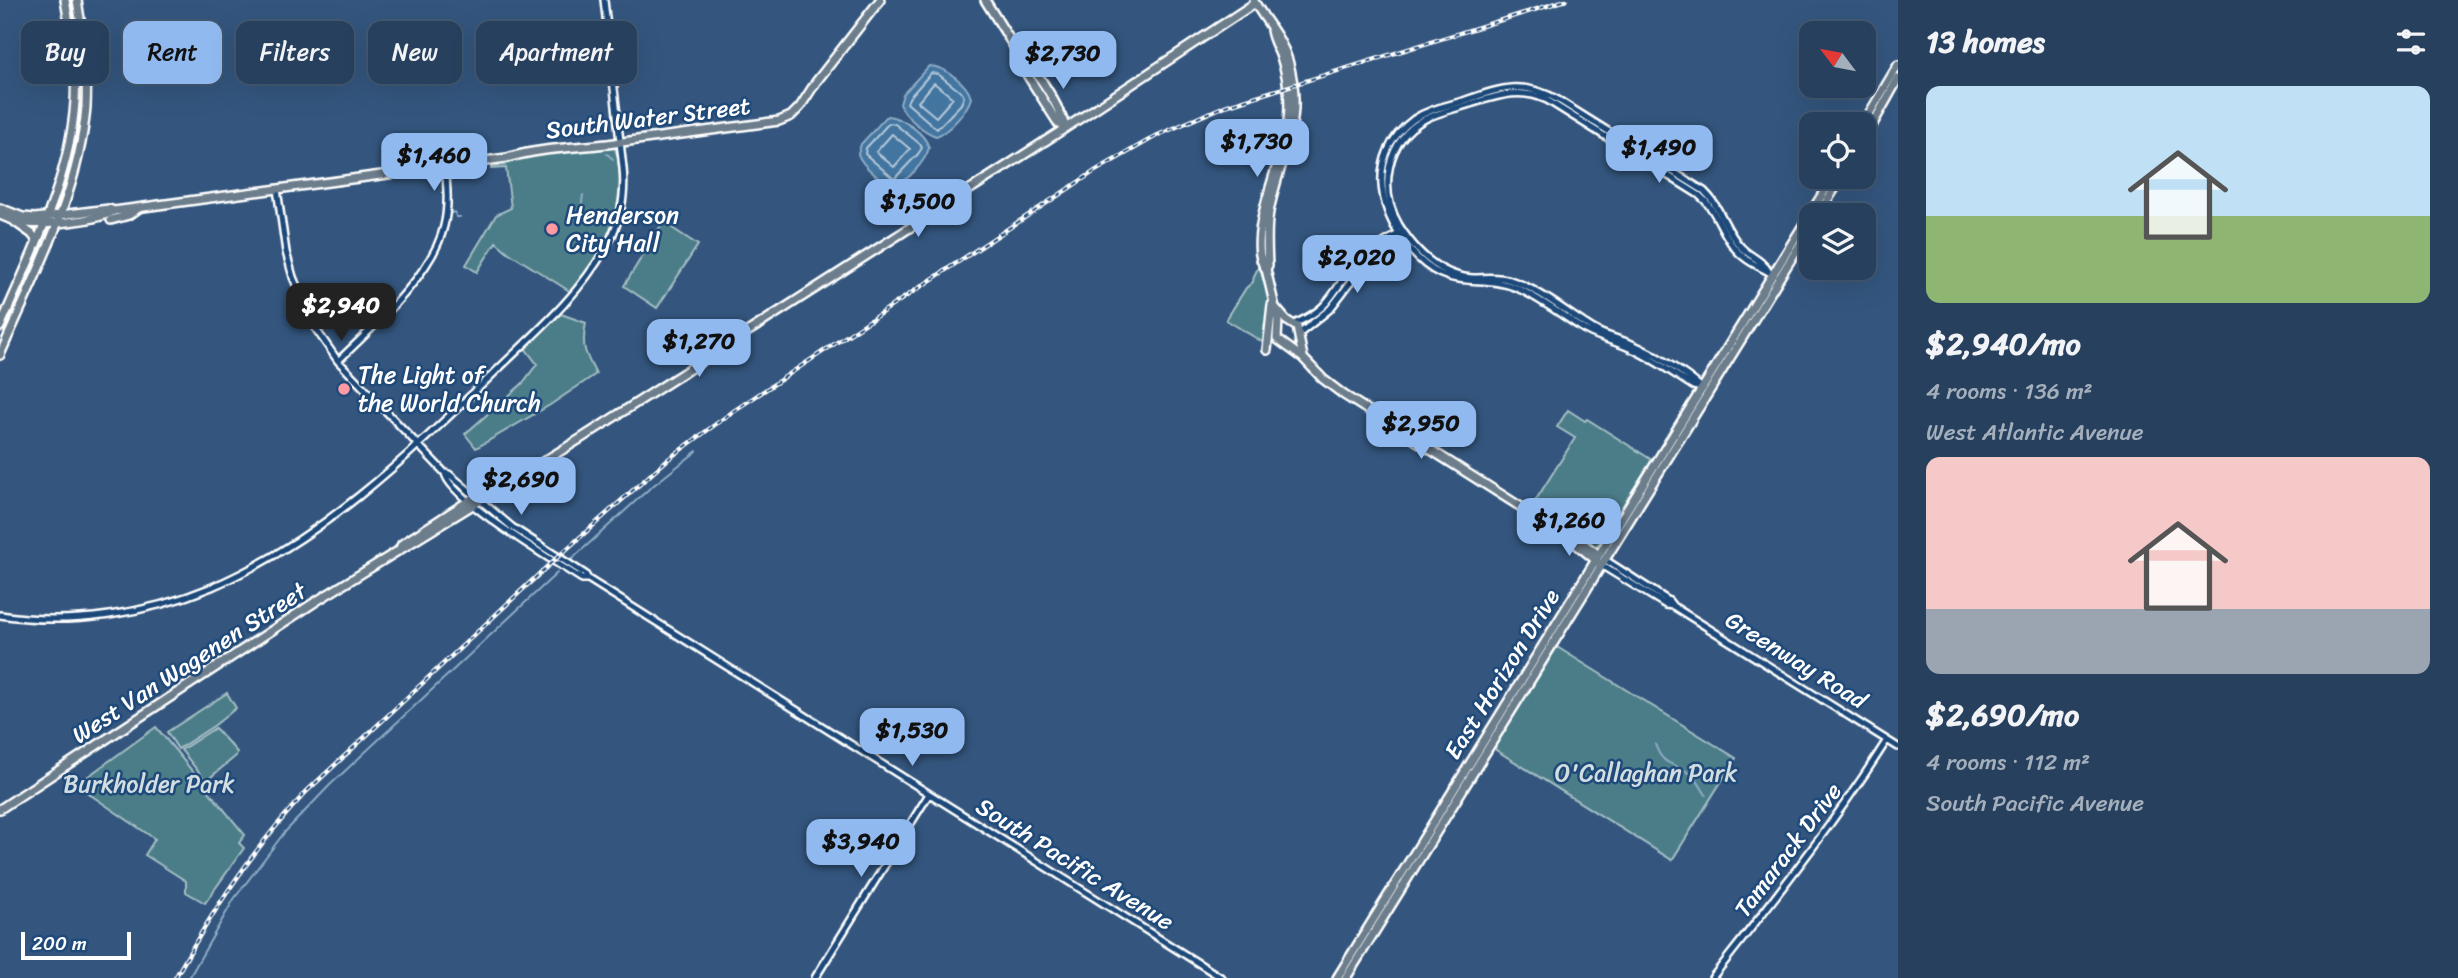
<!DOCTYPE html>
<meta charset="utf-8">
<style>
:root{--surface:#27405e;--page:#2f4764;--text:#f1f3f6;--muted:#a4afbc;--line:#435973;--accent:#90b9f0}
body{margin:0;font-family:Sriracha,sans-serif;background:var(--page);color:var(--text);height:100vh;display:flex;flex-direction:column;font-size:26px;white-space:nowrap}
*{box-sizing:border-box;margin:0}
p{font-size:23px;color:var(--muted)}
.icon{flex:none;width:38px;height:38px;fill:none;stroke:currentColor;stroke-width:2;stroke-linecap:round;stroke-linejoin:round}
.map{position:relative;flex:1;overflow:hidden}
.details{display:flex;flex-direction:column;background:var(--surface);width:560px}
.details>*{flex:none}
.top-card{position:absolute;left:21px;top:21px;width:665px;height:63px;display:flex;gap:14px}
.needle{width:46px;rotate:302deg}
.controls{position:absolute;left:1799px;top:21px;display:grid;gap:14px}
.controls a{display:grid;place-items:center;width:77px;height:77px;border-radius:14px;background:var(--surface);box-shadow:0 7px 28px #0002,0 0 0 2px var(--line);font-size:35px}
.scale{position:absolute;left:21px;bottom:18px;width:110px;box-sizing:border-box;padding-left:7px;border:4px solid #fff;border-top:0;font-size:19px;line-height:24px;white-space:nowrap;color:#fff;-webkit-text-stroke:5px #1f4a7a;paint-order:stroke}
.price{position:absolute;translate:-50% -60px;padding:0 16px;border-radius:14px;background:var(--accent);color:#111;font-size:23px;line-height:46px;filter:drop-shadow(0 2px 4px #0008)}
.price::after{content:'';position:absolute;left:50%;top:42px;width:21px;height:16px;margin-left:-10px;background:inherit;clip-path:polygon(0 0,100% 0,50% 100%)}
.price.selected{background:#222;color:#fff}
ul{padding:0;list-style:none}
li{display:grid;align-content:center;gap:14px;height:371px;padding:0 28px}
li span{display:grid;place-items:center;height:217px;border-radius:14px;color:#555}
li>.icon{margin-inline-start:auto}
span .icon{width:126px;height:126px;fill:#fffc;stroke-width:1}
li b{font-size:30px}
h2{display:flex;justify-content:space-between;align-items:center;height:84px;padding:0 28px;font-size:30px}
.chip{padding:0 24px;border-radius:14px;background:var(--surface);box-shadow:0 7px 28px #0002,0 0 0 2px var(--line);font-size:24px;line-height:63px}
.chip.selected{background:var(--accent);color:#111}
main{display:flex;flex:1;min-height:0}
.map>svg:first-child{display:block}
.green{fill:#4b7d88;stroke:#a5bec4;stroke-width:2}
.water{fill:#4375a0;stroke:#8eacc6;stroke-width:2}
.lines{fill:none;stroke-linecap:round;stroke-linejoin:round}
.shore{stroke:#b4c8d9;stroke-width:2}
.stream{stroke:#8eacc6;stroke-width:2}
.minor-casing{stroke:#fff;stroke-width:10}
.major-casing{stroke:#fff;stroke-width:12}
.minor{stroke:#1f4a7a;stroke-width:5}
.major{stroke:#6c7d8c;stroke-width:7}
.rail-casing{stroke:#fff;stroke-width:4.5}
.rail{stroke:#1f4a7a;stroke-width:2;stroke-dasharray:5;stroke-linecap:butt}
.poi-dot{fill:#ff9aa2;stroke:#1f4a7a;stroke-width:2.5}
.labels{text-anchor:middle;stroke-width:5;stroke-linejoin:round;paint-order:stroke}
.street-label{font-size:24px;fill:#fff;stroke:#1f4a7a}
.poi-label{font-size:24px;fill:#fff;stroke:#1f4a7a;text-anchor:start}
.park-label{font-size:24px;fill:#d2dee1;stroke:#1f4a7a}
</style>
<main>
<div class="map">
<svg width="1898" height="978" viewBox="0 0 1898 978">
<rect width="100%" height="100%" fill="#34567e"/>
<filter id="ink" filterUnits="userSpaceOnUse"><feTurbulence type="fractalNoise" baseFrequency=".0143" numOctaves="2"/><feDisplacementMap in="SourceGraphic" scale="14" xChannelSelector="R" yChannelSelector="G"/><feConvolveMatrix kernelMatrix="1 2 1 2 8 2 1 2 1" color-interpolation-filters="sRGB"/></filter>
<g filter="url(#ink)">
<path class="green" d="M613,146C618,152 618,159 619,167C625,216 600,255 571,292L509,253L496,242L477,272L466,265L496,215L511,208L506,168L491,169V167L505,165L508,160C541,151 578,147 613,146Z
M663,222L698,245L657,308L624,286Z
M1259,266L1280,333L1266,344L1226,320L1246,288L1253,282L1254,276Z
M561,314L586,323C581,346 585,354 596,374L550,405L476,448L465,434L522,384L537,364L525,348Z
M1568,410L1585,421L1587,419L1652,460L1596,547L1532,506L1575,438L1557,427Z
M1557,647L1736,758L1672,860L1496,750L1495,746Z
M227,693L236,708L215,725L178,749L167,732Z
M156,727L245,835L239,843L244,848L205,903L186,892V881L145,855L155,839L76,785Z
M215,728L237,752L236,756L206,781L181,750Z"/>
<path class="water" d="M929,66C944,66 968,84 971,98C967,111 949,132 936,136C924,132 904,116 900,104L903,94Z
M887,116C902,117 926,134 929,148C925,162 907,182 894,186C882,182 862,166 858,154L861,144Z"/>
<g class="lines">
<path class="shore" d="M931,73L938,74L962,93L964,97L961,104L937,129L907,103L909,98Z
M934,83L953,98L936,117L918,102Z
M889,123L895,124L920,144L922,148L918,154L894,179L865,154L866,148Z
M892,134L910,149L894,167L876,152Z"/>
<path class="stream" d="M607,154L613,159
M581,209L583,195
M451,213L455,212L456,217H460
M572,559L650,488L697,451
M1655,744C1663,769 1677,762 1693,776C1699,782 1702,789 1706,795
M189,978L234,899L284,833L330,785L557,573"/>
<g class="minor-casing">
<path id="minor" d="M277,189L286,252L293,277L313,325L338,361L445,473C448,498 557,563 582,579H588
M1294,324C1335,306 1329,293 1356,264C1367,251 1386,242 1401,232
M1299,334L1330,309L1367,261L1403,237
M338,361C374,326 433,274 444,226C449,206 447,186 445,166
M1702,388L1693,386C1674,374 1655,360 1634,350C1618,342 1601,339 1585,330C1563,316 1541,299 1517,288C1481,273 1452,292 1418,258C1379,220 1363,156 1414,119C1429,109 1446,106 1463,101C1501,88 1523,79 1560,101L1704,191C1721,207 1725,230 1741,247C1749,256 1764,261 1769,272
M1703,389C1686,373 1653,353 1632,344C1620,339 1608,337 1597,331C1569,315 1542,290 1510,280C1498,276 1486,278 1473,278C1439,276 1416,252 1399,225C1378,189 1386,140 1425,119C1439,112 1455,109 1470,104C1497,96 1520,87 1547,100L1699,195C1716,209 1720,229 1733,246C1744,261 1759,266 1774,275
M445,473L449,474L512,527L585,574L588,579L1222,978
M1604,559L1669,601L1673,606
M1601,565L1666,605L1673,606L1898,747
M0,615C70,626 147,614 212,587C322,540 408,456 493,374C533,335 577,298 605,249C620,224 626,197 623,168L604,0
M815,978L929,794
M1712,978C1773,900 1834,824 1887,740"/>
</g>
<g class="major-casing">
<path id="major" d="M985,0L1018,53L1019,62L1058,123L1065,128
M1254,1C1265,21 1281,37 1288,60C1306,123 1280,154 1269,212C1266,229 1267,247 1268,265L1266,269
M1271,30C1272,40 1279,50 1282,60C1290,85 1291,114 1285,139C1278,166 1245,246 1266,269L1278,320L1277,339L1303,358L1323,379L1344,395L1551,526L1573,536L1599,555
M1018,53C1033,63 1062,110 1065,128
M1863,124L1898,65
M1864,140L1898,79
M0,208L23,217L35,218L109,209L114,211
M0,215C9,219 17,222 27,223C48,225 96,221 114,211L507,158C539,148 574,148 607,144L779,121L791,116L800,107L816,82L880,0
M1818,215L1842,177
M111,220L129,215L139,208
M15,222L32,234L37,241
M1275,307L1286,320L1297,327L1303,357
M0,327C31,254 70,181 75,101C77,66 71,34 65,0
M1267,350L1272,305
M0,355C34,276 79,195 86,107C88,71 83,36 77,0
M1564,534L1598,562
M399,550L402,544L498,482L509,476L517,475
M0,809L315,602L580,439L1061,131L1255,3
M1337,978L1833,177
M1346,978L1811,227"/>
</g>
<use href="#minor" class="minor"/>
<use href="#major" class="major"/>
<g class="rail-casing">
<path id="rail" d="M175,978C214,909 252,850 306,792L551,563L667,460L735,410L1095,171L1158,135L1225,106L1566,0"/>
</g>
<use href="#rail" class="rail"/>
</g>
</g>
<g class="poi-dot">
<circle cx="552" cy="229" r="7"/>
<circle cx="344" cy="389" r="7"/>
</g>
<g class="labels">
<g class="street-label">
<text transform="translate(648 118) rotate(-7)" y="8">South Water Street</text>
<text transform="translate(1796 660) rotate(32)" y="8">Greenway Road</text>
<text transform="translate(189 663) rotate(-33)" y="8">West Van Wagenen Street</text>
<text transform="translate(1502 674) rotate(-58)" y="8">East Horizon Drive</text>
<text transform="translate(1788 850) rotate(-53)" y="8">Tamarack Drive</text>
<text transform="translate(1075 864) rotate(32)" y="8">South Pacific Avenue</text>
</g>
<g class="poi-label">
<text x="566" y="223">Henderson<tspan x="566" dy="28">City Hall</tspan></text>
<text x="358" y="383">The Light of<tspan x="358" dy="28">the World Church</tspan></text>
</g>
<g class="park-label">
<text x="1646" y="781">O'Callaghan Park</text>
<text x="149" y="792">Burkholder Park</text>
</g>
</g>
</svg>
<div class="controls">
<a><svg class="needle" viewBox="-14 -14 28 28"><path d="M0-13l5 13h-10z" fill="#e53935"/><path d="M0 13l5-13h-10z" fill="#a4afbc"/></svg></a>
<a><svg class="icon" aria-label="locate" viewBox="0 0 24 24"><circle cx="12" cy="12" r="6"/><path d="M12 2v4M12 18v4M2 12h4M18 12h4"/></svg></a>
<a><svg class="icon" aria-label="layers" viewBox="0 0 24 24"><path d="M12 4l9 5-9 5-9-5zM3 14l9 5 9-5"/></svg></a>
</div>
<div class="scale">200 m</div>
<b class="price" style="left:1063px;top:91px">$2,730</b>
<b class="price" style="left:1257px;top:179px">$1,730</b>
<b class="price" style="left:1659px;top:185px">$1,490</b>
<b class="price" style="left:434px;top:193px">$1,460</b>
<b class="price" style="left:918px;top:239px">$1,500</b>
<b class="price" style="left:1357px;top:295px">$2,020</b>
<b class="price selected" style="left:341px;top:343px">$2,940</b>
<b class="price" style="left:699px;top:379px">$1,270</b>
<b class="price" style="left:1421px;top:461px">$2,950</b>
<b class="price" style="left:521px;top:517px">$2,690</b>
<b class="price" style="left:1569px;top:558px">$1,260</b>
<b class="price" style="left:912px;top:768px">$1,530</b>
<b class="price" style="left:861px;top:879px">$3,940</b>
<div class="top-card">
<a class="chip">Buy</a>
<a class="chip selected">Rent</a>
<a class="chip">Filters</a>
<a class="chip">New</a>
<a class="chip">Apartment</a>
</div>
</div>
<section class="details">
<h2>13 homes<svg class="icon" aria-label="filters" viewBox="0 0 24 24"><path d="M4 7h16M4 17h16"/><circle cx="9" cy="7" r="2"/><circle cx="15" cy="17" r="2"/></svg></h2>
<ul>
<li><span style="background:linear-gradient(#bfe0f5 60%,#8fb573 0)"><svg class="icon" aria-label="home" viewBox="0 0 24 24"><path d="M3 11l9-7 9 7M6 9v11h12V9"/></svg></span><div><b>$2,940/mo</b><p>4 rooms · 136 m²</p><p>West Atlantic Avenue</p></div></li>
<li><span style="background:linear-gradient(#f6c9c9 70%,#9aa5b1 0)"><svg class="icon" aria-label="home" viewBox="0 0 24 24"><path d="M3 11l9-7 9 7M6 9v11h12V9"/></svg></span><div><b>$2,690/mo</b><p>4 rooms · 112 m²</p><p>South Pacific Avenue</p></div></li>
</ul>
</section>
</main>
